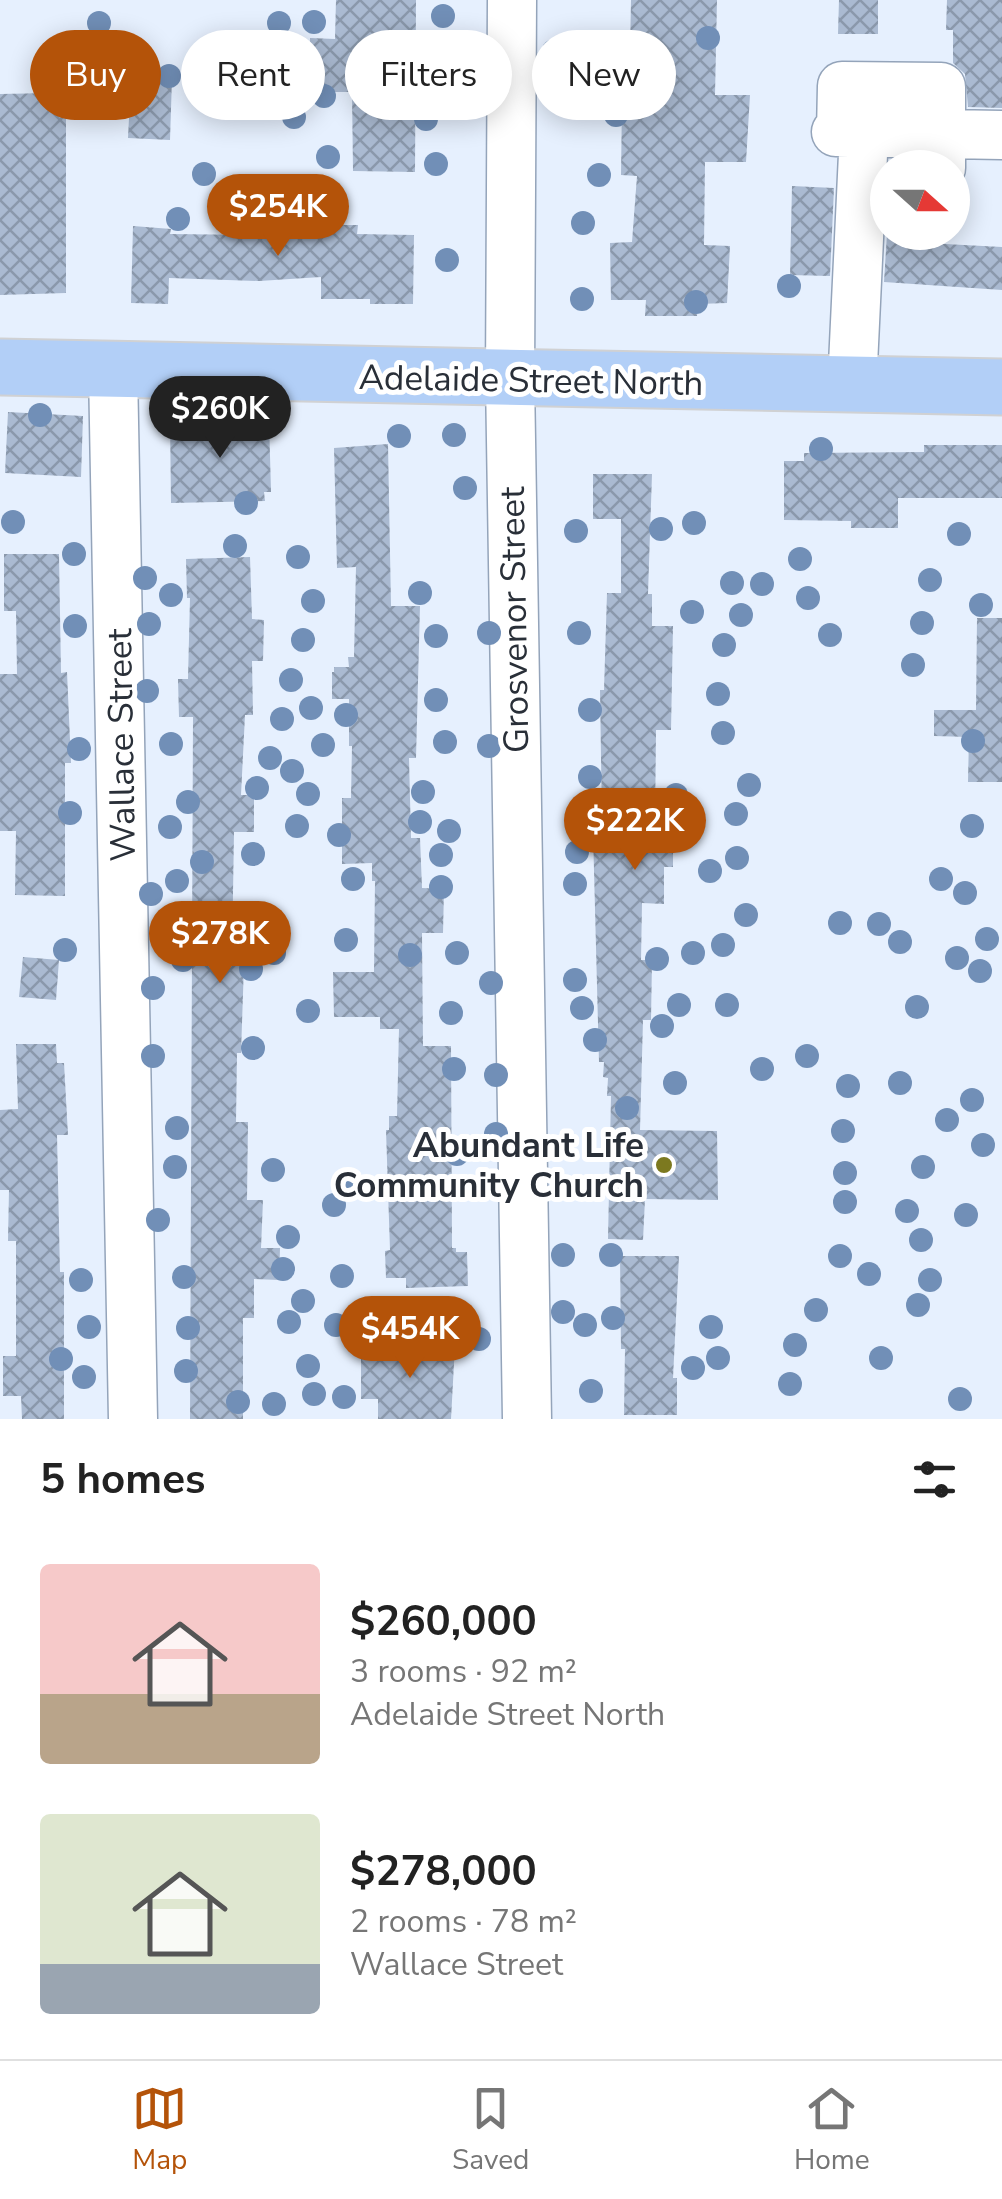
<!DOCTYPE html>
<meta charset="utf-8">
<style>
:root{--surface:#fff;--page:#f2f2f2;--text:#222;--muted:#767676;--line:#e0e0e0;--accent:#b45309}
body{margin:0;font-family:"Nunito Sans",sans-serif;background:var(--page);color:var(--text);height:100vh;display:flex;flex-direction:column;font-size:38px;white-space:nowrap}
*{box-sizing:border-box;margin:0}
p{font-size:32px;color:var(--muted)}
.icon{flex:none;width:55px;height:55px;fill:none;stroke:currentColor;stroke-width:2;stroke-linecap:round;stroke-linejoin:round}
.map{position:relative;height:1419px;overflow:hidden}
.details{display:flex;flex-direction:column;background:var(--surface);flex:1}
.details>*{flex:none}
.top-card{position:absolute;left:30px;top:30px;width:942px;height:90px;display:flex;gap:20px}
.needle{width:65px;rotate:111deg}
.buttons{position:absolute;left:870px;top:150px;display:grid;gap:20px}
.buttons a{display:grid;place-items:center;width:100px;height:100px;border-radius:50%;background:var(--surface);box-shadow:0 5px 25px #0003;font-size:50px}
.price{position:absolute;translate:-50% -85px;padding:0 22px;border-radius:35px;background:var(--accent);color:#fff;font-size:32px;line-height:65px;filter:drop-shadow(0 2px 5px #0008)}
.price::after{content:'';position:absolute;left:50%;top:60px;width:30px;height:22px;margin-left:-15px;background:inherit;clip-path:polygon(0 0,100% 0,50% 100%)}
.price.on{background:#222;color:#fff}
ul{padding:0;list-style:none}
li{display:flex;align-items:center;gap:30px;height:250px;padding:0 40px}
li span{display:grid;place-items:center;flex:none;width:280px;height:200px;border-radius:10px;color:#555}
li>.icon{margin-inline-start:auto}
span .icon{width:120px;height:120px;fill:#fffc;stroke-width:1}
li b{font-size:42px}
h2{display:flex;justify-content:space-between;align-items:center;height:120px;padding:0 40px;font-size:42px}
.chip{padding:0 35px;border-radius:45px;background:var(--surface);box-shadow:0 5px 25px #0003;font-size:35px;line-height:90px}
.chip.on{background:var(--accent);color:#fff}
.tab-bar{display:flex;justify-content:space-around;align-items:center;height:140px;border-top:2px solid var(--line);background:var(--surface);font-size:28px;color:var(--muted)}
.tab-bar a{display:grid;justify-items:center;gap:5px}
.tab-bar .on{color:var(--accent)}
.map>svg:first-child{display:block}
.building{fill:url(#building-cross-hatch)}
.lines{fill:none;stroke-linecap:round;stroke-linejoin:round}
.minor-casing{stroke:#94a4ba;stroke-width:51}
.major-casing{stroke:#d0d1d3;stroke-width:59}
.minor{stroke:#fff;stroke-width:48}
.major{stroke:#b2cff7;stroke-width:55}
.tree{fill:#718fb7}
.poi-dot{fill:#7c791f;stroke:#fff;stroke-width:4}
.labels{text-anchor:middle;stroke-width:10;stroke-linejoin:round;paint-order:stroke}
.street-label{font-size:35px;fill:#292f38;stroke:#fff}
.poi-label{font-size:35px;font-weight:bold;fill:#292f38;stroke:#fff;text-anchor:end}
</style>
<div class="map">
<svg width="1002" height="1419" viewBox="0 0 1002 1419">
<defs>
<pattern id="building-cross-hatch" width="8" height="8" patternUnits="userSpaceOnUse" patternTransform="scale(2.5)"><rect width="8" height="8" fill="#aabad1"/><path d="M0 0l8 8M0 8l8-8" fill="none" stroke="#8a98ab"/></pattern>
</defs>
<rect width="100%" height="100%" fill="#e6f0fe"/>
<path class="building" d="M336,0H416L415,172L353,171L352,92H321V66L310,65V38L335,39Z
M631,0H717L715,95H750L746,162H705L704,245L730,246L727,303L698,304L697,316H645L646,300H611L610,243L632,242L637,176L621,175L622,101L629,102Z
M839,0H878V34H838Z
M947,0H1002V108L968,107L965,74L953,63V30H946Z
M103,75L172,78L170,140L128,138L129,118L66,116V293L0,295V94L103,92Z
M792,186L834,188L830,276L790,275Z
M298,201V225H358L357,234L414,235L413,304H370V299H321V277L259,281L169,278L168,304L131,303L133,226L171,229L170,234L261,235V216H272V202Z
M888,218V232H926V243L1002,247V290L884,282Z
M8,412L83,416L81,477L5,473Z
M269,419L271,492H264L265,501L171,503L170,422Z
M388,444L391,606H420L416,758H409L411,838H420L422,888L444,889L443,933H422L423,1046H451L452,1248H456V1252H467L468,1286L406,1288V1278H386L385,1251L390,1250L386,1130H389V1116H397L399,1029H380V1017H334L333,972H374L375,881H372V863L342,864V798H351L352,746H349V699H332V672H334V667H349L348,657H354L356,567L337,568L334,448Z
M924,445H1002V498H898V528H851V521L784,520V461H804V453L924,452Z
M593,474H652L648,594H652V626H673L671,730H656L655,825H673V867H664V904L642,903L641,960H652L651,1020H643L640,1130L717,1131L718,1200L645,1199L643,1240L608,1239L611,1096H607L608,1078L603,1077L604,1062H599L593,832H598V824H602L600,690H604L607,593H621V519H593Z
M4,554H59L61,673L67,672L71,763H65V896L15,895L16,831H0V674H17L16,611H4Z
M250,557L252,619L264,620L263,661H252L253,715H245L241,795H254V832H234L232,953H235V964H244L241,1053H237L236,1122H248L247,1200H263L261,1248H280L279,1280L254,1279V1318H243V1419H190L193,717H179L178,679H188L190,598H187L186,559Z
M977,618H1002V782H968L969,737L934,736V710H976Z
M23,957L59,960L56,1000L19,997Z
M16,1044H56L57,1063H64L68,1135H57L60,1272H64V1419H22L21,1396H3V1356H16V1241H8L9,1190H0V1110L18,1109Z
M620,1256H679L673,1378H677V1415H624L625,1349H621Z
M389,1345H455L451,1419H378V1399H361V1350H389Z"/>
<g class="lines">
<g class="minor-casing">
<path id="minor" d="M512,0L510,379L527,1419
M836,132L1002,135
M841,132L842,86L941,87V168
M113,370L133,1419
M852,386L864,133"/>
</g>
<g class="major-casing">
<path id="major" d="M0,367L1002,387"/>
</g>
<use href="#minor" class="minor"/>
<use href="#major" class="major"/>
</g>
<g class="tree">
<circle cx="443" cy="16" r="12"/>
<circle cx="314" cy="22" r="12"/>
<circle cx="99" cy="23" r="12"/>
<circle cx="279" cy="23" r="12"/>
<circle cx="708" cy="38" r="12"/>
<circle cx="97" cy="49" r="12"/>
<circle cx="554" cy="51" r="12"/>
<circle cx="450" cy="61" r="12"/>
<circle cx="122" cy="73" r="12"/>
<circle cx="169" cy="76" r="12"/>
<circle cx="624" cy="86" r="12"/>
<circle cx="324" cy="96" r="12"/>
<circle cx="575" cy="107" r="12"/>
<circle cx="616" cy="115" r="12"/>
<circle cx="294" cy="117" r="12"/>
<circle cx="426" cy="119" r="12"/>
<circle cx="328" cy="157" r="12"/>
<circle cx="436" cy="164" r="12"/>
<circle cx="204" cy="174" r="12"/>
<circle cx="599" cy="175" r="12"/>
<circle cx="277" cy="189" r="12"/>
<circle cx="307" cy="197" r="12"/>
<circle cx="178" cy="219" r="12"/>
<circle cx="583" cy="223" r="12"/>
<circle cx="447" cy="260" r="12"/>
<circle cx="789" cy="286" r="12"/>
<circle cx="582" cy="299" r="12"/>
<circle cx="696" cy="302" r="12"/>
<circle cx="40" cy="415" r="12"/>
<circle cx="454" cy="435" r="12"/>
<circle cx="399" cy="436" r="12"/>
<circle cx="821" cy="449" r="12"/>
<circle cx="465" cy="488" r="12"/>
<circle cx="246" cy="503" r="12"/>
<circle cx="13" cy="522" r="12"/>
<circle cx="694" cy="523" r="12"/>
<circle cx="661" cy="529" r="12"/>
<circle cx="576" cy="531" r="12"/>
<circle cx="959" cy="534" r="12"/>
<circle cx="235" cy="546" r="12"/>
<circle cx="74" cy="554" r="12"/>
<circle cx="298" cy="557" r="12"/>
<circle cx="800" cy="559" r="12"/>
<circle cx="145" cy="578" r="12"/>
<circle cx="930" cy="580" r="12"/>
<circle cx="732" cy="583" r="12"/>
<circle cx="762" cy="584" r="12"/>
<circle cx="420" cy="593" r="12"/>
<circle cx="171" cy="595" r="12"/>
<circle cx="808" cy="598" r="12"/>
<circle cx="313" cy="601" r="12"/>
<circle cx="981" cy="605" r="12"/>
<circle cx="692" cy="612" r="12"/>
<circle cx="741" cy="615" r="12"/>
<circle cx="922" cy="623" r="12"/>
<circle cx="149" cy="624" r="12"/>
<circle cx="75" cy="626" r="12"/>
<circle cx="489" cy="633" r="12"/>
<circle cx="579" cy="633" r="12"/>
<circle cx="830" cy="635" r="12"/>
<circle cx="436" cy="636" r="12"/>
<circle cx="303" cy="640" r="12"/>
<circle cx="724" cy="645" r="12"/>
<circle cx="913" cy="665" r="12"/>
<circle cx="291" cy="680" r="12"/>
<circle cx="147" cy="691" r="12"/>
<circle cx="718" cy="694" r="12"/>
<circle cx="436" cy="700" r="12"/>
<circle cx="311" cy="708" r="12"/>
<circle cx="590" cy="710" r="12"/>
<circle cx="346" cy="715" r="12"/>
<circle cx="282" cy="719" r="12"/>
<circle cx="723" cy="733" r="12"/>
<circle cx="973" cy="741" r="12"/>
<circle cx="445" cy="742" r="12"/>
<circle cx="171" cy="744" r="12"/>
<circle cx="323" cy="745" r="12"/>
<circle cx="489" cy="746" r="12"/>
<circle cx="79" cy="749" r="12"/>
<circle cx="270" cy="758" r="12"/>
<circle cx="292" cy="771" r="12"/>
<circle cx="590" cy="777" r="12"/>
<circle cx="749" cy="785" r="12"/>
<circle cx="257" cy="788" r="12"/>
<circle cx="423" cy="792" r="12"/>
<circle cx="308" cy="794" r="12"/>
<circle cx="676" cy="795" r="12"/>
<circle cx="188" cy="802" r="12"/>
<circle cx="70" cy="813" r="12"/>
<circle cx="736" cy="814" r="12"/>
<circle cx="420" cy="822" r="12"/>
<circle cx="297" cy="826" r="12"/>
<circle cx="972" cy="826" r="12"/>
<circle cx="170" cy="827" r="12"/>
<circle cx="449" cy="831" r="12"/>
<circle cx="339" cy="835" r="12"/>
<circle cx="577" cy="852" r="12"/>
<circle cx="253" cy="854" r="12"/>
<circle cx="441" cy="855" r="12"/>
<circle cx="737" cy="858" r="12"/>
<circle cx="202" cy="862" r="12"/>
<circle cx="710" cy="871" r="12"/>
<circle cx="353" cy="879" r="12"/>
<circle cx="941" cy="879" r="12"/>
<circle cx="177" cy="881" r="12"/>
<circle cx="575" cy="884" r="12"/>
<circle cx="441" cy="887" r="12"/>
<circle cx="965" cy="893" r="12"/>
<circle cx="151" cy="894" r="12"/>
<circle cx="746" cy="915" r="12"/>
<circle cx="840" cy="923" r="12"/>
<circle cx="879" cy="924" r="12"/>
<circle cx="987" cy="939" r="12"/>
<circle cx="346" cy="940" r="12"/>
<circle cx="900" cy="942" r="12"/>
<circle cx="723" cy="945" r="12"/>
<circle cx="65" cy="950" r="12"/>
<circle cx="274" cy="953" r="12"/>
<circle cx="457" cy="953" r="12"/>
<circle cx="693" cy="953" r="12"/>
<circle cx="410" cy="955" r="12"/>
<circle cx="957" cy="958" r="12"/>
<circle cx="657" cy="959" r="12"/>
<circle cx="183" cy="960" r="12"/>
<circle cx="251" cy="969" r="12"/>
<circle cx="980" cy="971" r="12"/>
<circle cx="575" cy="980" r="12"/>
<circle cx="491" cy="983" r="12"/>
<circle cx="153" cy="988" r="12"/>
<circle cx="679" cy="1005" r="12"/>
<circle cx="727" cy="1005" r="12"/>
<circle cx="917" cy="1007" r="12"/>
<circle cx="582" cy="1008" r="12"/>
<circle cx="308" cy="1011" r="12"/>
<circle cx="451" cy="1013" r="12"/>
<circle cx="662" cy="1026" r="12"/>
<circle cx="595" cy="1040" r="12"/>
<circle cx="253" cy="1048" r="12"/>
<circle cx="153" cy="1056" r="12"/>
<circle cx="807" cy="1056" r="12"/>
<circle cx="454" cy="1069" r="12"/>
<circle cx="762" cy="1069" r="12"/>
<circle cx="496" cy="1075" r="12"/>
<circle cx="675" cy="1083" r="12"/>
<circle cx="900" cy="1083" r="12"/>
<circle cx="848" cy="1086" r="12"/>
<circle cx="972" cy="1100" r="12"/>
<circle cx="627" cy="1108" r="12"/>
<circle cx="947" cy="1120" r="12"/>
<circle cx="177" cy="1128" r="12"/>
<circle cx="843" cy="1131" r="12"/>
<circle cx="496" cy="1134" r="12"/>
<circle cx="983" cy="1145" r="12"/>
<circle cx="457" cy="1154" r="12"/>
<circle cx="175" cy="1167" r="12"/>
<circle cx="923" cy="1167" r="12"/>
<circle cx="273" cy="1170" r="12"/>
<circle cx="845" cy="1173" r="12"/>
<circle cx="357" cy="1187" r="12"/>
<circle cx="845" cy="1202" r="12"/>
<circle cx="334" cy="1205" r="12"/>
<circle cx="907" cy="1211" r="12"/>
<circle cx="966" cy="1215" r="12"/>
<circle cx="158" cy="1220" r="12"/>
<circle cx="288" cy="1237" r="12"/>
<circle cx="921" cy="1240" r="12"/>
<circle cx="563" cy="1255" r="12"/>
<circle cx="611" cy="1255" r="12"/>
<circle cx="840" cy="1256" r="12"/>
<circle cx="283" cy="1269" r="12"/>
<circle cx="869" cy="1274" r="12"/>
<circle cx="342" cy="1276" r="12"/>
<circle cx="184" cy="1277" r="12"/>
<circle cx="81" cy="1280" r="12"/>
<circle cx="930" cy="1280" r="12"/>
<circle cx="303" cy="1301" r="12"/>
<circle cx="918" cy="1305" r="12"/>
<circle cx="816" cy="1310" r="12"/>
<circle cx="563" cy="1312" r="12"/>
<circle cx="613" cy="1318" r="12"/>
<circle cx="289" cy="1322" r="12"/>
<circle cx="336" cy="1325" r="12"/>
<circle cx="585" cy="1325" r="12"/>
<circle cx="89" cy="1327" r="12"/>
<circle cx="367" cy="1327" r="12"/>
<circle cx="711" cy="1327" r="12"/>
<circle cx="188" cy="1328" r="12"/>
<circle cx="408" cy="1330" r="12"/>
<circle cx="479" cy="1339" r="12"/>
<circle cx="795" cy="1345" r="12"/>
<circle cx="718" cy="1358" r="12"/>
<circle cx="881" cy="1358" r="12"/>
<circle cx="61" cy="1359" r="12"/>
<circle cx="308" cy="1366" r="12"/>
<circle cx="693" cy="1368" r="12"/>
<circle cx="186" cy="1371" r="12"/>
<circle cx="84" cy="1377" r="12"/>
<circle cx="790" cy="1384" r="12"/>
<circle cx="591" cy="1391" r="12"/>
<circle cx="314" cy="1394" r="12"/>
<circle cx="344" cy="1397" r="12"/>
<circle cx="960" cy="1399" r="12"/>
<circle cx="238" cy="1402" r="12"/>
<circle cx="274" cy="1404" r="12"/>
</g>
<circle class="poi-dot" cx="664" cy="1165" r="10"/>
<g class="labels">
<g class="street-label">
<text transform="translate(531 380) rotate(1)" y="12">Adelaide Street North</text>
<text transform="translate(514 620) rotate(-91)" y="12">Grosvenor Street</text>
<text transform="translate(121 745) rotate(-91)" y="12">Wallace Street</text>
</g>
<g class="poi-label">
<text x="644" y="1157">Abundant Life<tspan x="644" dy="40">Community Church</tspan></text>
</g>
</g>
</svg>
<div class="buttons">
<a><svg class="needle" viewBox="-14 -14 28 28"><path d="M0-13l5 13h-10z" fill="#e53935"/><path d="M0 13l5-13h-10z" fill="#767676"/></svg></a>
</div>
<b class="price" style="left:278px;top:259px">$254K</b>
<b class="price on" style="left:220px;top:461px">$260K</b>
<b class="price" style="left:635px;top:873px">$222K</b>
<b class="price" style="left:220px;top:986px">$278K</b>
<b class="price" style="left:410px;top:1381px">$454K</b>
<div class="top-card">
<a class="chip on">Buy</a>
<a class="chip">Rent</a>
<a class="chip">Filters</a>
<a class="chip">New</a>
</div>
</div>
<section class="details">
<h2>5 homes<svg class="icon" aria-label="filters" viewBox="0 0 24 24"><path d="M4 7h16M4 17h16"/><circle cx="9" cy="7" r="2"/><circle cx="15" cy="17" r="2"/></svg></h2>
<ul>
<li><span style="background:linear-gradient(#f6c9c9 65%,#b9a48a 0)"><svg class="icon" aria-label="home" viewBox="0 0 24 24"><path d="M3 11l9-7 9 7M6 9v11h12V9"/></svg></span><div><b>$260,000</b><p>3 rooms · 92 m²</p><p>Adelaide Street North</p></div></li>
<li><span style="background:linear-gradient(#dfe7d0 75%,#9aa5b1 0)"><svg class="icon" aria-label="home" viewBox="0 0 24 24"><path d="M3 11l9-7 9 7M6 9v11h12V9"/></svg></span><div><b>$278,000</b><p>2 rooms · 78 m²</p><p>Wallace Street</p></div></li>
</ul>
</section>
<nav class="tab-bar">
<a class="on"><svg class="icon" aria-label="map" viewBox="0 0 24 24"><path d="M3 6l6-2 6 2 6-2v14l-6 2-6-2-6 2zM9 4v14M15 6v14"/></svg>Map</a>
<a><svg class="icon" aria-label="saved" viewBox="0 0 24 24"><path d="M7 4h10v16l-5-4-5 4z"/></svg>Saved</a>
<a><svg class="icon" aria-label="home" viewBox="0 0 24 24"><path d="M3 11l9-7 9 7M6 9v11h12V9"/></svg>Home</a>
</nav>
